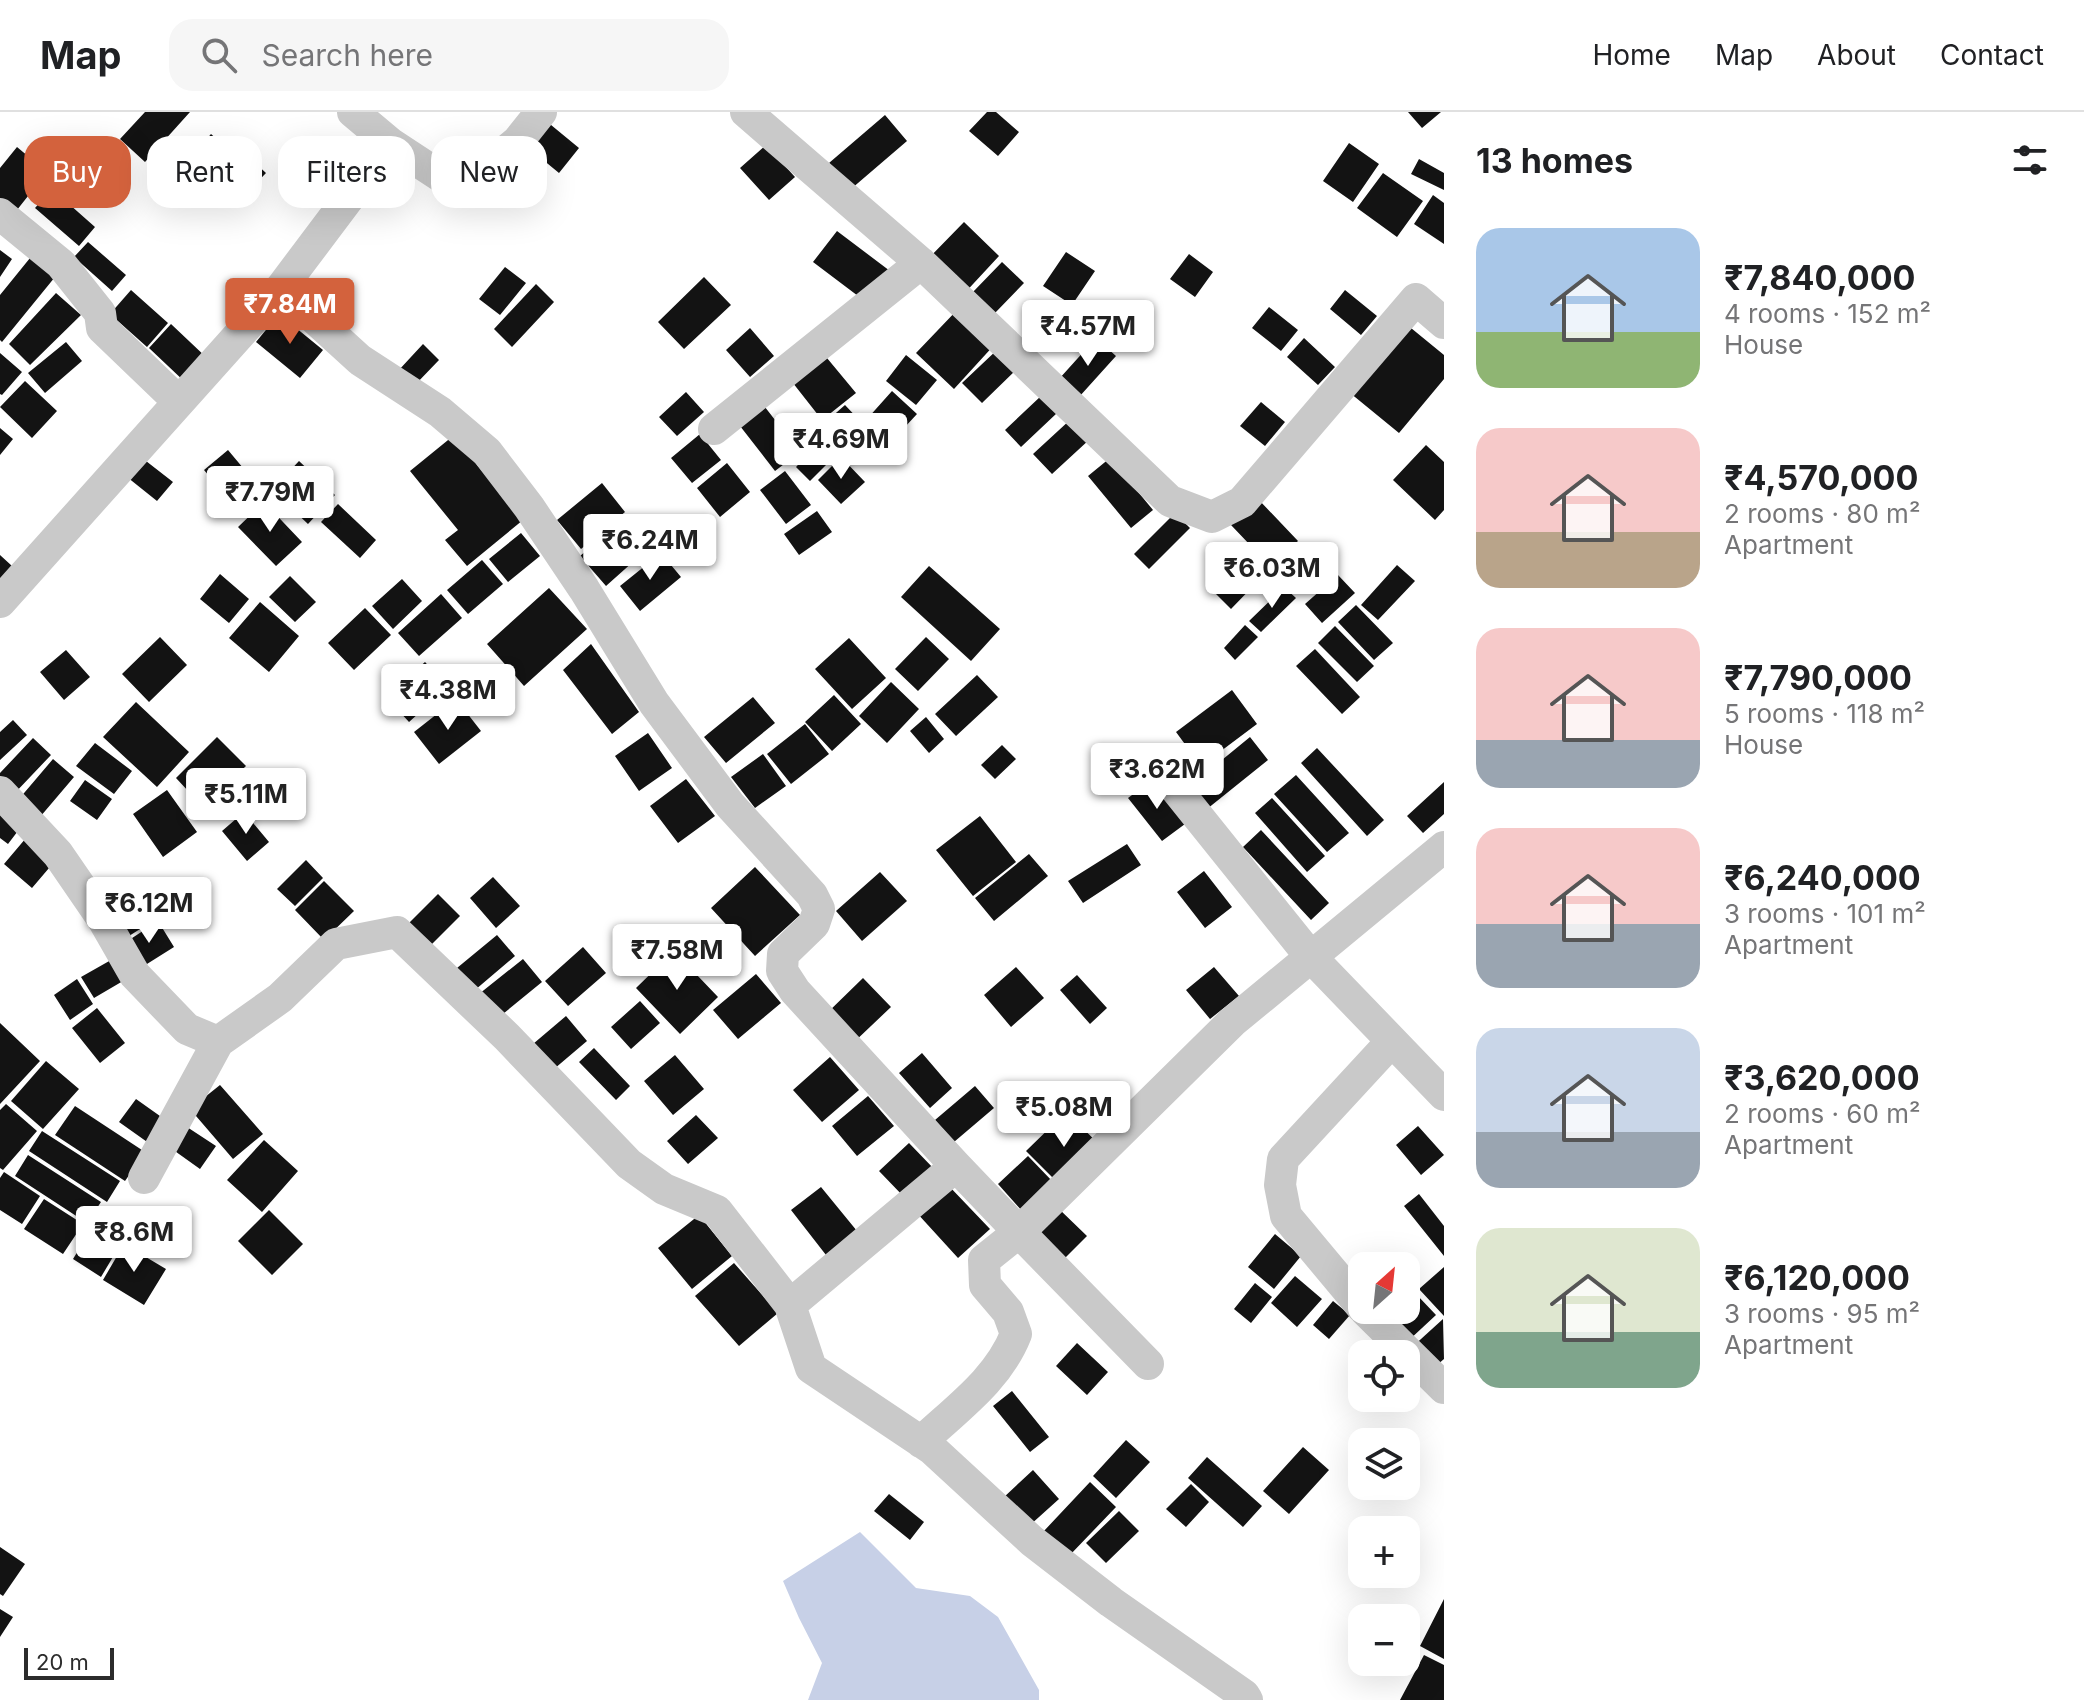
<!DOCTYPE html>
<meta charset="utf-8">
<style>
:root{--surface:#fff;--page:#f6f6f6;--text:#202124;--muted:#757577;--line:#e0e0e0;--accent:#d3623d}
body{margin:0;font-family:Inter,sans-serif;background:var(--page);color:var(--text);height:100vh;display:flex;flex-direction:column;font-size:30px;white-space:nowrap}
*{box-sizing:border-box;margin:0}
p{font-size:26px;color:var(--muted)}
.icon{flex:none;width:44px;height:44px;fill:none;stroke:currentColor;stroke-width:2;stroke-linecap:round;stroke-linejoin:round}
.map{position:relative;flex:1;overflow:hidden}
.drawer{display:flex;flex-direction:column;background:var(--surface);width:640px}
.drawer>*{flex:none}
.hud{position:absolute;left:24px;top:24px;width:760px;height:72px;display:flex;gap:16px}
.needle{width:52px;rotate:27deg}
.buttons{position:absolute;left:1348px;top:1140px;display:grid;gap:16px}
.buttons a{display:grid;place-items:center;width:72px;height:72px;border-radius:16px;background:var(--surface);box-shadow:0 8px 32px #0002;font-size:40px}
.scale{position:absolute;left:24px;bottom:20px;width:90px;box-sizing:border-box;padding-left:8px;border:4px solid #2c2c2c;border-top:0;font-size:22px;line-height:28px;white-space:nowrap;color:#2c2c2c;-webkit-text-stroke:6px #fff;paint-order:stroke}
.price{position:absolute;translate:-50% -68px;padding:0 18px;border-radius:8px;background:#fff;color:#222;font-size:26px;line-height:52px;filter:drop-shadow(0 2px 4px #0008)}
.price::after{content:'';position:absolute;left:50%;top:48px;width:24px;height:18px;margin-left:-12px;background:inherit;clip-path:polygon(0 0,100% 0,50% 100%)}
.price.current{background:var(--accent);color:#fff}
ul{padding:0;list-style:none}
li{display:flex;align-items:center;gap:24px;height:200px;padding:0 32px}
li span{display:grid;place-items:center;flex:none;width:224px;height:160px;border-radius:24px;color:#555}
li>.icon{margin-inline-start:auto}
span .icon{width:96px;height:96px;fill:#fffc;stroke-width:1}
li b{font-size:34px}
h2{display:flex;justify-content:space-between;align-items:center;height:96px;padding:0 32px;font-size:34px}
.chip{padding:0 28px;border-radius:24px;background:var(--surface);box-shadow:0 8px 32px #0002;font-size:28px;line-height:72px}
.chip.current{background:var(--accent);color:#fff}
header{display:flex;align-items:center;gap:48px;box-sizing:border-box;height:112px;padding:0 40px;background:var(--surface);border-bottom:2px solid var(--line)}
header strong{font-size:38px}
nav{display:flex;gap:44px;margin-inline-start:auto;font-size:28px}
.search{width:560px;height:72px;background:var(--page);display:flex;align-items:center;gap:20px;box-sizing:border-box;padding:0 28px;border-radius:24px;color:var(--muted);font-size:30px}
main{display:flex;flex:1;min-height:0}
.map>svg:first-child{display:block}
.water{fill:#c7d0e7}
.building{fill:#131313}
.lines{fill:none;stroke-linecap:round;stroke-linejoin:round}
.street{stroke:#c9c9c9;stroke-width:32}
</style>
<header>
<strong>Map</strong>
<div class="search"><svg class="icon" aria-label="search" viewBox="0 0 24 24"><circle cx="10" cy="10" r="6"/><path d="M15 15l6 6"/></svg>Search here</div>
<nav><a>Home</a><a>Map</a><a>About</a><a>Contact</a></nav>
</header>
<main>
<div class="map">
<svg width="1444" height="1588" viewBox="0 0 1444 1588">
<rect width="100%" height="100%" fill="#fff"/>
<path class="water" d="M860,1420L916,1476L970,1484L998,1505L1039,1578V1588H808L822,1551L799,1506L783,1469Z"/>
<path class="building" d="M145,0H190L145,50L120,27Z
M987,0H996L1019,20L998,44L969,19Z
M1408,0H1441L1422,16Z
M885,3L907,29L851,77L829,51Z
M545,8L579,36L559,61L525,33Z
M211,22L230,39L188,87L169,70Z
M1349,31L1379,52L1353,90L1323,69Z
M766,33L795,65L769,88L740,56Z
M17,35L47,60L13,103L0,93V56Z
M301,37L347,74L328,98L281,62Z
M242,39L266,61L246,82L222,60Z
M1419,47L1444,61V78L1411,62Z
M1383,61L1423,89L1397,125L1357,96Z
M52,77L95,115L79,134L35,96Z
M1433,83L1444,91V132L1414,112Z
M964,110L999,144L961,185L925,150Z
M837,119L890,159L866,190L813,150Z
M88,130L126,163L112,179L74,145Z
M0,138L12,147L0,165Z
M1066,140L1095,159L1072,193L1043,174Z
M1189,142L1213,160L1195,185L1170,167Z
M30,146L55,165L2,230L0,228V183Z
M1002,150L1024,171L994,202L972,181Z
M505,155L526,171L500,203L479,187Z
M704,165L731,193L684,237L658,210Z
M536,172L554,190L512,235L494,217Z
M131,178L168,211L147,235L110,202Z
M1345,178L1377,204L1361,223L1330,197Z
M56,181L81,203L30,253L9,232Z
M1269,195L1298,218L1281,239L1252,216Z
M959,196L996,231L954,277L916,241Z
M279,202L323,238L300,266L256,230Z
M1400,207L1444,243V267L1399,321L1344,276Z
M171,212L208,247L186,271L149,236Z
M750,216L774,244L750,265L726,238Z
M1096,226L1116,244L1079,285L1059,267Z
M1304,226L1335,255L1318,273L1287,245Z
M66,230L82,249L45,281L28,261Z
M423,232L439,248L414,274L398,259Z
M999,236L1018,256L982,291L962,271Z
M822,240L856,281L822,308L789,266Z
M0,241L22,260L2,283L0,282Z
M906,243L937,268L916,293L886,269Z
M25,269L57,299L32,326L0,295Z
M892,279L917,302L892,329L867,307Z
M686,280L704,300L677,324L659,305Z
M1041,284L1057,301L1021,335L1005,318Z
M758,286L800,340L775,359L733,305Z
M1261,290L1285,310L1265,334L1240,314Z
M845,293L863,312L829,341L812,322Z
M1071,307L1090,327L1052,362L1033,342Z
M0,316L13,327L0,343Z
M700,322L721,348L692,371L671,346Z
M453,324L523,408L467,454L445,428L458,418L410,359Z
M1426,333L1444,350V398L1435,408L1393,368Z
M816,334L831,348L810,369L796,355Z
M228,338L258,374L234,394L204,358Z
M137,342L173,370L157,389L122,361Z
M841,345L865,370L841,392L818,368Z
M1110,346L1153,398L1131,416L1088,364Z
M299,349L335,383L308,412L272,378Z
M727,351L750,380L720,405L697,376Z
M785,359L811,393L786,412L760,378Z
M602,371L625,400L581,437L557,408Z
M1258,387L1298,429L1271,455L1231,413Z
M264,390L302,430L276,454L238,415Z
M338,392L376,428L360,446L321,410Z
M817,399L832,420L799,443L784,422Z
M1175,401L1190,416L1149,457L1134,442Z
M628,403L653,432L606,474L580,444Z
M521,421L540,444L508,470L489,447Z
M661,441L681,465L640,499L620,474Z
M0,443L12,454L0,468Z
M1243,447L1261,466L1231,497L1212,478Z
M482,448L503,472L468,502L447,478Z
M1397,453L1415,469L1378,508L1361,493Z
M929,454L1000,517L971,549L901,485Z
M220,462L249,487L229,511L200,487Z
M1338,463L1355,481L1322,511L1305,492Z
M290,464L316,490L295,510L269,485Z
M402,467L422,489L393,517L372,494Z
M1284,475L1296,486L1261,520L1249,509Z
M549,476L587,517L524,574L487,532Z
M441,482L462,506L419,544L398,521Z
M260,490L299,524L269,560L229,526Z
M1356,493L1393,531L1374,548L1338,510Z
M365,496L391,523L354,558L328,531Z
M1245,513L1258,525L1235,548L1224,536Z
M1335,514L1374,554L1357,570L1318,531Z
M160,525L187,553L149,590L122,562Z
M926,525L949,547L918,579L895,557Z
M849,526L886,566L852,597L815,557Z
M591,532L639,600L612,622L563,558Z
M1315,537L1360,585L1342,602L1296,554Z
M66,538L90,565L64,588L40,560Z
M425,550L448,575L409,610L386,585Z
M977,563L998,585L956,624L935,602Z
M891,570L919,597L887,631L859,604Z
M1232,578L1257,612L1201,654L1176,620Z
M834,583L861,612L832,639L805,610Z
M753,585L775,611L726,651L704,625Z
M456,587L481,619L439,652L414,620Z
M136,590L189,640L157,675L103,625Z
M926,605L944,627L929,641L910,619Z
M13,608L27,623L0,648V620Z
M805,612L829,642L791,672L767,642Z
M648,621L672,656L639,679L615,644Z
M217,625L246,654L203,695L176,666Z
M1250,625L1268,648L1207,697L1189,675Z
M33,626L51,643L13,683L0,671V661Z
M95,631L132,659L114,682L76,654Z
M1002,633L1016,647L995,667L981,653Z
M1317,636L1384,708L1367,724L1301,651Z
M763,642L786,674L755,696L731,665Z
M53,647L74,665L40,705L19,687Z
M1296,663L1349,721L1327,740L1274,682Z
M686,667L715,704L678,731L650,694Z
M85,668L112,687L97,708L70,689Z
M1152,668L1185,712L1162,729L1128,686Z
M1444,670V702L1423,721L1407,704Z
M167,678L197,720L163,745L133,702Z
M1272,686L1325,744L1307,760L1255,701Z
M0,692L24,711L8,732L0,726Z
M244,700L269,730L247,749L222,719Z
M980,704L1016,750L973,784L936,738Z
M1261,718L1329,791L1311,808L1243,735Z
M26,726L55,749L32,776L4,752Z
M1127,732L1141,753L1083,791L1068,769Z
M1029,742L1048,764L994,809L975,786Z
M306,748L323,766L295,794L277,777Z
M755,755L800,803L755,844L711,796Z
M1204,759L1232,795L1205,816L1177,780Z
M880,760L907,789L862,829L836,799Z
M493,765L520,794L496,816L470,786Z
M324,769L354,799L324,828L295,798Z
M137,778L156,807L121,829L102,800Z
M438,782L460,804L428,836L406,814Z
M158,809L174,835L139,857L123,832Z
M497,823L515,844L475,878L457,856Z
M583,835L606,861L568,894L545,869Z
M674,839L718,885L680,922L636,876Z
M523,847L542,870L498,906L479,882Z
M111,848L123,869L94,886L81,865Z
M1016,855L1044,886L1011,915L984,883Z
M1214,855L1239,884L1210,907L1186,878Z
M756,862L781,891L738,927L713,898Z
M1077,863L1107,896L1090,912L1060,878Z
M863,866L891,895L851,933L823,905Z
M77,867L93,892L70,908L54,883Z
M640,889L660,911L631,937L611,915Z
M97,896L125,931L100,951L72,916Z
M566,904L587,929L554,957L533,932Z
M0,911L40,949L0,992Z
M594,936L630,974L616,988L579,950Z
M922,941L952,976L930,996L899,961Z
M675,943L704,977L673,1003L644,969Z
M830,945L859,978L822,1010L793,978Z
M46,949L79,977L43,1017L11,989Z
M220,973L263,1022L233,1047L190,997Z
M975,974L994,996L954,1030L935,1008Z
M868,984L894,1014L857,1044L832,1014Z
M136,987L167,1009L150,1032L119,1010Z
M6,992L37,1019L3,1058L0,1056V998Z
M75,994L145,1040L125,1069L55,1023Z
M1066,1000L1102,1035L1062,1075L1026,1039Z
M696,1003L718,1026L688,1052L667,1029Z
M1418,1014L1444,1043L1421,1063L1396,1033Z
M187,1015L216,1034L200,1057L172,1037Z
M42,1019L120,1069L107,1090L29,1039Z
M264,1028L298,1059L262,1100L227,1068Z
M909,1031L935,1058L905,1086L879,1059Z
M28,1043L101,1090L87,1111L15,1064Z
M1028,1044L1054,1071L1023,1100L998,1072Z
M4,1060L40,1084L22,1112L0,1098V1066Z
M947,1072L990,1117L958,1146L916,1100Z
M821,1075L857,1119L826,1143L791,1098Z
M1419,1082L1444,1114V1144L1404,1094Z
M44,1087L83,1112L63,1142L24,1117Z
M1058,1096L1087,1124L1058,1153L1029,1124Z
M269,1098L303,1132L272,1163L238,1129Z
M699,1103L732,1144L692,1177L658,1136Z
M95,1111L123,1128L101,1165L73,1147Z
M1275,1122L1301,1144L1274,1177L1248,1155Z
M124,1132L166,1157L144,1193L103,1168Z
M734,1151L778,1201L739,1234L695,1184Z
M1444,1155V1204L1419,1177Z
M1295,1164L1322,1187L1297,1215L1271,1191Z
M1255,1171L1272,1185L1251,1211L1234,1197Z
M1417,1183L1436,1203L1408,1229L1389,1208L1400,1198H1406V1192Z
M1333,1189L1350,1203L1329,1227L1313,1213Z
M1443,1207L1444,1247L1430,1259L1410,1237Z
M1077,1231L1108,1260L1087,1283L1056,1254Z
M1012,1279L1049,1325L1030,1340L993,1294Z
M1126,1328L1150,1350L1116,1386L1093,1364Z
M1303,1335L1329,1358L1289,1402L1263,1379Z
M1207,1345L1262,1394L1243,1415L1188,1366Z
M1033,1358L1059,1387L1029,1414L1003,1386Z
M1090,1370L1116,1395L1069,1444L1043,1420Z
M1191,1372L1209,1390L1186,1415L1166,1397Z
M889,1382L924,1410L910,1428L874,1399Z
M1119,1399L1139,1419L1106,1451L1086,1431Z
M0,1435L25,1452L3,1484L0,1482Z
M1444,1487V1547L1420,1534Z
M0,1497L13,1505L0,1525Z
M1424,1543L1444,1553V1588H1400Z"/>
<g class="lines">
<path class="street" d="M353,0L390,31
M746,0L921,151L1170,389L1212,405L1242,390L1416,187L1444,211
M0,102L61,152L100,201L102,216L178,289
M281,176L360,248L440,300L487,340L529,395L584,477L654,591L730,693L812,783L819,797L814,812L783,842L782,859L795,879L956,1054
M714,317L921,151
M0,490L281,176L390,31L460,77L518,29L541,0
M1155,651L1310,844L1444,983
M0,680L58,742L104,809L135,863L187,917L218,930L280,886L336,832L397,820L507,925L629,1052L664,1077L717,1099L790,1193L956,1054L1019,1120L1232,910L1444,735
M144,1066L218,930
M790,1193L811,1256L932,1337L1032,1429L1111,1490L1244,1583L1247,1588
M1362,1195L1286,1104L1280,1073L1283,1047L1392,929
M1365,1198L1444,1276
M921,1330C956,1297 998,1268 1016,1222L1008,1200L985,1173L984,1148L1019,1120L1148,1252"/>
</g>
</svg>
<div class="buttons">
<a><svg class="needle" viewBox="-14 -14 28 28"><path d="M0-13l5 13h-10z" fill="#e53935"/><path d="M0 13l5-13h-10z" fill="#757577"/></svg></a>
<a><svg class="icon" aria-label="locate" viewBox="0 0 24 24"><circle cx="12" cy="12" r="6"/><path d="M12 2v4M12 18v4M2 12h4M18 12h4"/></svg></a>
<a><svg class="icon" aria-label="layers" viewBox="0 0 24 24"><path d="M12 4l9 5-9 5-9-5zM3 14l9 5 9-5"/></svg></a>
<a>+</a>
<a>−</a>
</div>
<div class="scale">20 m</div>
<b class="price current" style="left:290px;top:234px">₹7.84M</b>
<b class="price" style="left:1088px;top:256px">₹4.57M</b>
<b class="price" style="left:841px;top:369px">₹4.69M</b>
<b class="price" style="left:270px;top:422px">₹7.79M</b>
<b class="price" style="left:650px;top:470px">₹6.24M</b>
<b class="price" style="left:1272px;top:498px">₹6.03M</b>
<b class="price" style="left:448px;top:620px">₹4.38M</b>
<b class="price" style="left:1157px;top:699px">₹3.62M</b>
<b class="price" style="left:246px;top:724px">₹5.11M</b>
<b class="price" style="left:149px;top:833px">₹6.12M</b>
<b class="price" style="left:677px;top:880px">₹7.58M</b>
<b class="price" style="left:1064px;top:1037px">₹5.08M</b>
<b class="price" style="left:134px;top:1162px">₹8.6M</b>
<div class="hud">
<a class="chip current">Buy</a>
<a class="chip">Rent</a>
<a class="chip">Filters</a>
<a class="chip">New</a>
</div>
</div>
<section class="drawer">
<h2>13 homes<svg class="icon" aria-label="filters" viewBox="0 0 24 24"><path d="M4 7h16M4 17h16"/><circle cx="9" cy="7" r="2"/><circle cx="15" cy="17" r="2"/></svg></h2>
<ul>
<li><span style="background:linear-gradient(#a9c7e8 65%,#8fb573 0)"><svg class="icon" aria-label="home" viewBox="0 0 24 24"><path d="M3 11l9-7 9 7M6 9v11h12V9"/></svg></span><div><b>₹7,840,000</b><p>4 rooms · 152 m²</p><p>House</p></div></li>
<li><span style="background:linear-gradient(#f6c9c9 65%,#b9a48a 0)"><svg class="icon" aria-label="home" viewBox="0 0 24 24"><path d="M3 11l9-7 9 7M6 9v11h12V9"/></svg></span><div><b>₹4,570,000</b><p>2 rooms · 80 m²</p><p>Apartment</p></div></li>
<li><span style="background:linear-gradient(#f6c9c9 70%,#9aa5b1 0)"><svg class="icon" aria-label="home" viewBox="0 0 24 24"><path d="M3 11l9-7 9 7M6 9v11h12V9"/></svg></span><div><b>₹7,790,000</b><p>5 rooms · 118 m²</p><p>House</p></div></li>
<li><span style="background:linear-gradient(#f6c9c9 60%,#9aa5b1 0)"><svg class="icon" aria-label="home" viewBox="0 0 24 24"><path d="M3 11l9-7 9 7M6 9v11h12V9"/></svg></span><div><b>₹6,240,000</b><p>3 rooms · 101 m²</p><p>Apartment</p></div></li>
<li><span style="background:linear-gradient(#c9d6e8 65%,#9aa5b1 0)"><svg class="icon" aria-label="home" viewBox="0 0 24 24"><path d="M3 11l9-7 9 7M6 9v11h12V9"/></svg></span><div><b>₹3,620,000</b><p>2 rooms · 60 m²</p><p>Apartment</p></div></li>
<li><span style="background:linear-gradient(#dfe7d0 65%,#7fa58c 0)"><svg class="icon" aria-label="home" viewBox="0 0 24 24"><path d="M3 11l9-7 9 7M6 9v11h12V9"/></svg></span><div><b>₹6,120,000</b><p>3 rooms · 95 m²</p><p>Apartment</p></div></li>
</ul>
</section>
</main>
